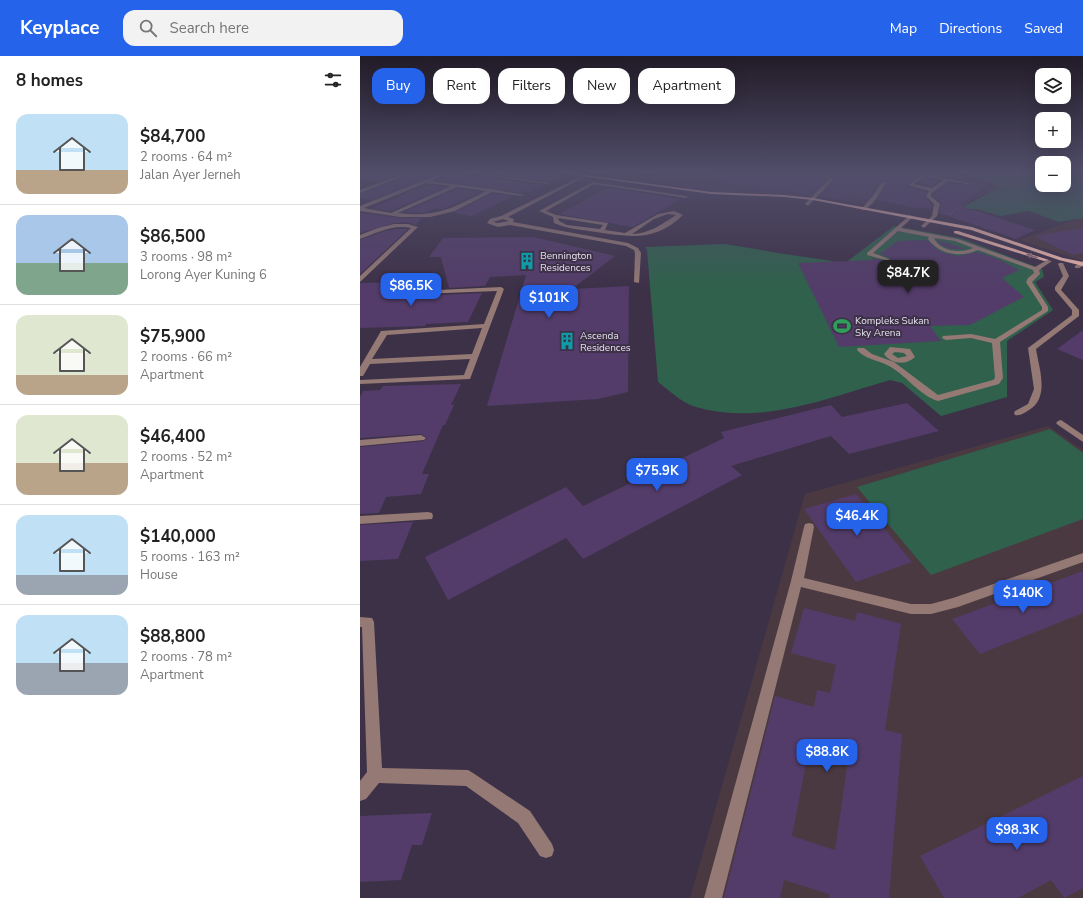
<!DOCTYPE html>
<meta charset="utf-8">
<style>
:root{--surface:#fff;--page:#f2f2f2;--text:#222;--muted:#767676;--line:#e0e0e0;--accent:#2563eb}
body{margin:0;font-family:"Nunito Sans",sans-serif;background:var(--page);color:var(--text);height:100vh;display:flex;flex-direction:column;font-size:15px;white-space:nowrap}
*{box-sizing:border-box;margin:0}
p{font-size:13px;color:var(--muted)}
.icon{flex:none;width:22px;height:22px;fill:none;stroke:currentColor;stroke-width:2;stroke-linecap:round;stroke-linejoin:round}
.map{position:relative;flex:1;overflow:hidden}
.details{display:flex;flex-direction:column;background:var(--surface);width:360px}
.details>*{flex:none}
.guide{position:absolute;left:12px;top:12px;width:380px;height:36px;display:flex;gap:8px}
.fabs{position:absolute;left:675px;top:12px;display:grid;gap:8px}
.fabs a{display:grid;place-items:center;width:36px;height:36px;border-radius:8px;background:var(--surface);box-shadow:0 4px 16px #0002;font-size:20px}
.price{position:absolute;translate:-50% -34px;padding:0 9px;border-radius:8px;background:var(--accent);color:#fff;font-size:13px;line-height:26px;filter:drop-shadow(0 1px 2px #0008)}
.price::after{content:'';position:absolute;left:50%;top:24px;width:12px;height:9px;margin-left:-6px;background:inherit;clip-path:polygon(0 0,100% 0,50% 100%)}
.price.on{background:#222;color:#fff}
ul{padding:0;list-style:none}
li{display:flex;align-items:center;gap:12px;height:100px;padding:0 16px}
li+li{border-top:1px solid var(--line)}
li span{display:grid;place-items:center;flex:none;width:112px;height:80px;border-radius:12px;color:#555}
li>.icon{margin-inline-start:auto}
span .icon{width:48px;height:48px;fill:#fffc;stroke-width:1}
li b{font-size:17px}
h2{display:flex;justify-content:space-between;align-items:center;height:48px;padding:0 16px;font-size:17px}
.pill{padding:0 14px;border-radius:12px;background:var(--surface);box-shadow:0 4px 16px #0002;font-size:14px;line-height:36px}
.pill.on{background:var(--accent);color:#fff}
header{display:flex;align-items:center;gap:24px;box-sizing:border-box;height:56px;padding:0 20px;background:var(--accent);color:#fff}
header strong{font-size:19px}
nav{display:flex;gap:22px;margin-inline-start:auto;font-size:14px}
.search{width:280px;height:36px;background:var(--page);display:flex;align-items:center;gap:10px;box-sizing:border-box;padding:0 14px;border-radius:12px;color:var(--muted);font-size:15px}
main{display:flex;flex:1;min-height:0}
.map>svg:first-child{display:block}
.built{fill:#493a57}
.education{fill:#4b3942}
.green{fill:#30614c}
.building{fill:#533c69;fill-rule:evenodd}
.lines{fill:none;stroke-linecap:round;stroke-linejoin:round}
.path{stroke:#71667b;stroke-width:1;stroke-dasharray:1 1;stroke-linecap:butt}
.minor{fill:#947974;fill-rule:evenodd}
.major{fill:#f1b9ae;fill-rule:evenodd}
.oneway{fill:#8e6e76}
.labels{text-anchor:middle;stroke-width:4;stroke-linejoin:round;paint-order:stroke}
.far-poi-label{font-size:10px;fill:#e6dfee;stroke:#3d3148;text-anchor:start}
</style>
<header>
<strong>Keyplace</strong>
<div class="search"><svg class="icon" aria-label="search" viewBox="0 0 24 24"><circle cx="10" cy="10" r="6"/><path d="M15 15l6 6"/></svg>Search here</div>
<nav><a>Map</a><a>Directions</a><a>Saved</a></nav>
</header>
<main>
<section class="details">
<h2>8 homes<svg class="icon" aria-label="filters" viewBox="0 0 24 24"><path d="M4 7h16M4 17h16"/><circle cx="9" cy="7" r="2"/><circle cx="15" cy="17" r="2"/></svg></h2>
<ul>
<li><span style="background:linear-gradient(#bfe0f5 70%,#b9a48a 0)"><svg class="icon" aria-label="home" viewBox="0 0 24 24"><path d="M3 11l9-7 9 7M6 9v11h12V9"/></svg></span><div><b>$84,700</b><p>2 rooms · 64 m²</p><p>Jalan Ayer Jerneh</p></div></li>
<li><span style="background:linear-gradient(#a9c7e8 60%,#7fa58c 0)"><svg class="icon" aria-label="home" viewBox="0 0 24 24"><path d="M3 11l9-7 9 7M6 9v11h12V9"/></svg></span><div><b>$86,500</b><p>3 rooms · 98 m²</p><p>Lorong Ayer Kuning 6</p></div></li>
<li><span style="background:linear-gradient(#dfe7d0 75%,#b9a48a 0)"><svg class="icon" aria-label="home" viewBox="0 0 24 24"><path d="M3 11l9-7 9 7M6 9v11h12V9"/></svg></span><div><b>$75,900</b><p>2 rooms · 66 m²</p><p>Apartment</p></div></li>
<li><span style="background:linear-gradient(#dfe7d0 60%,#b9a48a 0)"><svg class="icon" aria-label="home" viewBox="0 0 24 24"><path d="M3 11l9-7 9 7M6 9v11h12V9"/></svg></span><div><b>$46,400</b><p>2 rooms · 52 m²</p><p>Apartment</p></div></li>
<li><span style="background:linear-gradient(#bfe0f5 75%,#9aa5b1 0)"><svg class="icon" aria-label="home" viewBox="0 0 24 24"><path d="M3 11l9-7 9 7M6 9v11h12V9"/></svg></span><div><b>$140,000</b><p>5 rooms · 163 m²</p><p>House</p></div></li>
<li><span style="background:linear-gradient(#bfe0f5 60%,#9aa5b1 0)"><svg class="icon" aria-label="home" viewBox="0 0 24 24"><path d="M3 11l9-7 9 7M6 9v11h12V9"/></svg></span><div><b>$88,800</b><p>2 rooms · 78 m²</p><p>Apartment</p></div></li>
</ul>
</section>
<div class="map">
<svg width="723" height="842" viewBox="0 0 723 842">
<rect width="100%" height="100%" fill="#3d3148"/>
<path class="built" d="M211,115H556L532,126L513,149L444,140L361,137L332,134L315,129Z"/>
<path class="education" d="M723,161V205L659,184Z
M688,370L723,394V842H330L445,438Z"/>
<path class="green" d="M591,115H682V129H704V119L723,123V162L699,166L669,155L640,160L617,153L597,154L640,131L605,117Z
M534,170L600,182L682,213L684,221L675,226L693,254L647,285V341L581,360L542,327L530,324C467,342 402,370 336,351C322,347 310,335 298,326L287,194L285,191L365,188L418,197L485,207Z
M690,373L723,397V463L571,519L497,431Z"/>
<path class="building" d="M18,115H49L18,126L0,123Z
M58,115H84L12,144L0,142V138L58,116Z
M109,115H166L203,119L190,126Z
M355,115H419L432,117L436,115H448L467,123L455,136L451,134L446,138L361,127Z
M497,115H601L602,123L629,129L599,149L675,174L656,183L579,157L581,147L572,139L588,127L608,129L611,126L564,117L547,128V130L567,136L565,140L572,149L571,154L563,151L560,153L517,144L527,128L526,126L522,125L509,142L493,139L473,142L460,139L475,124V122L472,120L500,118Z
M92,117L183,129L170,136L164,135L160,137L76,124Z
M565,122L579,125L572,130L558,127Z
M66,129L85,131L31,155L12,152Z
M248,132L289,138L320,143L273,171L199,158Z
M97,133L121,136L83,153H72L69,156L63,157L44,156Z
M132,138L153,140L112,160L94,157Z
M0,157L40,162H62L55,169L48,166L34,167L0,177Z
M723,172V197L713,199L674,180Z
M38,173H48L0,218V184L25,175Z
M173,181L255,200L212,233L269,230L268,336L238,343L127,350L166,219L130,221L125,230L89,232L81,201H69L83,182Z
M567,184L578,194L584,197L598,200L617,196L638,203L659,214L642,222L664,241L610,269L570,270L581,285L479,291L438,207L512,204L513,202L529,206L530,205V202L520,198L538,185Z
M577,184L606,193H591L581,189Z
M42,226L32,239L60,240L122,237L108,266L66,268L65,270L0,272V227Z
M723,274V304L697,293Z
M101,328L91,349H94L85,369H83L62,418H69L61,438L26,441L19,457L0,458V391L64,385L67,382L61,378L0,382V341L3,335L20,334L23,330Z
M547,347L579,375L489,398L471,380L371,410L382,419L223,503L206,482L88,544L65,501L206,431L223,450L364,382L361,376L471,349L482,361Z
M496,438L552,506L496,526L444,453Z
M53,466L38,503L0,505V469Z
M723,515V557L620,598L592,563Z
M444,552L495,565L497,556L541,568L525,674L542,678L529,842H469V838L424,824L420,842H364L415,640L454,651L457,634L470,637L476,609L431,597ZM450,687L489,698L475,794L432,780Z
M723,720V832L704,842L691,824L658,842H584L560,800Z
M72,757L62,789H52L41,824L0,826V760Z"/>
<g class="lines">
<path class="path" d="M589,159C615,135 649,127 682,117"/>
<path class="minor" d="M12,115H17L0,121V119Z
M52,115H57L0,137V134Z
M87,115H101L189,127L187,128L92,115L71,125L132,133L164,139L162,140L132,136L95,155L70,161H40L0,155V150ZM66,127L91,130L31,157L4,152ZM97,131L126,135C93,152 76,162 38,157Z
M232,115H236L148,161L154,163L153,166L268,187L278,192L281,197L279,227L274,226L275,197L274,194L266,190L150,169L138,171L127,167L130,163L141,160ZM143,163L149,165L138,167L133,166Z
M273,115H299L288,117Z
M455,115H459L474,123L448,150L445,148L446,147L469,123Z
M564,118L610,127L608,128L588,125L571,138V140L580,148L577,160L564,172L561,170L572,160L574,148L566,140L569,135L548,129ZM565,120L583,124L572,132L554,128Z
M233,126L326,140L328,141L326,142L234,128L186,155L196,159L248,167L245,174L265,177L298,158L314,155L323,159C295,186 271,181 236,176C222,174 208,173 194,167L193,161L179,155ZM308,158L316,159C302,168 289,178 272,178L294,163ZM198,162L243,169L240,173L207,169L199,165Z
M522,126L526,127L516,143L506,154H502V152L512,141Z
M550,159L553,161L552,162L541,172L598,183L675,211L687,204L692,205L679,214L680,218L672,226L688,251V255L640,286L643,322L639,328L578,345C558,339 546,318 527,309C517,304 505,303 497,294L498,292H504L512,298L534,306L578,339L633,324L635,322L632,287L611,282L586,284L582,282L583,280L611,278L635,283L682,254V251L666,226L668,222L674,217L673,214L618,194C601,202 580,199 568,183L569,181L538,175L513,197L529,203V205L507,199V197ZM574,182L595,185L613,192C601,198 579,195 574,182Z
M34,168H48L58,171L0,226V220L51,172C32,168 17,177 0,183V179L18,172Z
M723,205V210L719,212H715V210Z
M699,207H703L709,220L701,234L719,254V260L676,293C679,312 690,342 669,354C664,357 661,360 655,359L654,357L655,355L668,348L674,333L668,292L712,259V254L695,234V231L703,220L698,208Z
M141,231L144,233L110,323L0,328V324L104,319L110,303L10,308L3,320H0V311L21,275L124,268L137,235L60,238L58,237V235ZM122,272L112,298L12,303L27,279Z
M530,291L550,293L555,301C546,310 531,308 524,298ZM535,296L544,297L547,300L538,302L532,298Z
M701,364L723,379V386L698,369L696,367L698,365Z
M61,379L66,382L64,384L0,390V384Z
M68,456L72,457L73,460L72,463L0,468V460Z
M449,467L453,468L454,471L444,522L551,548H571L593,542L723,497V506L598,551L571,558H551L441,531L362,842H344L431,525L444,471L445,468Z
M0,561L12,562L14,566L22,712L108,714L113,717L170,755L192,788L194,794L192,800L186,802L180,800L158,767L106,730L19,727L6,743L0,745V725L7,716L2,571H0Z"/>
<path class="major" d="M188,115H196L351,136L424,139L453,142L612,171L703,202L723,206V210L699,204L611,174L453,144L424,141L351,138Z
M594,175H598L689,204L684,205L594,177Z"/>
</g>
<defs><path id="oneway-solid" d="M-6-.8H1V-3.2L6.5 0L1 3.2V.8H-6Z"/></defs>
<use class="oneway" href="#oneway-solid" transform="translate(672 200) rotate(-163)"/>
<linearGradient id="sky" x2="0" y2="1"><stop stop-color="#221b28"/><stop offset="0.5" stop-color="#514e6a"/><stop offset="1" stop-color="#514e6a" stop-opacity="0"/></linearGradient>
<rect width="723" height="232" fill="url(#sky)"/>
<defs>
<g id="building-bare" transform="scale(1.38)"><path d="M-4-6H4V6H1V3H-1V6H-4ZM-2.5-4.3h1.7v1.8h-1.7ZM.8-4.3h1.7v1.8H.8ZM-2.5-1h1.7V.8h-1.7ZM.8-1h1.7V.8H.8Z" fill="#0f9aa8" stroke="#3d3148" stroke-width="2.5" paint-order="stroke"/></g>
<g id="stadium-bare" transform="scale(1.38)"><path d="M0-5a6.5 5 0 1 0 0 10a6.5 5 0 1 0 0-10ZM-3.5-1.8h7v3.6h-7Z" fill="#2e9e5b" stroke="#3d3148" stroke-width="2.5" paint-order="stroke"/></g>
</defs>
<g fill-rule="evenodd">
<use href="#building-bare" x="167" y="205"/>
<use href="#stadium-bare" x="482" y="270"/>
<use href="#building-bare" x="207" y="285"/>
</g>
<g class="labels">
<g class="far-poi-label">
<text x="180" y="203">Bennington<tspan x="180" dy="12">Residences</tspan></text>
<text x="495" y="268">Kompleks Sukan<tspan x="495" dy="12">Sky Arena</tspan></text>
<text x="220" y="283">Ascenda<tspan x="220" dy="12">Residences</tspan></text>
</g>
</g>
</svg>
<div class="fabs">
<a><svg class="icon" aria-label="layers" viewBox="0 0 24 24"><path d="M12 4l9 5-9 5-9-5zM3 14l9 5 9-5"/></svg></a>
<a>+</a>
<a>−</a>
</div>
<b class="price on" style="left:548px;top:238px">$84.7K</b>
<b class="price" style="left:51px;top:251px">$86.5K</b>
<b class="price" style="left:189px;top:263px">$101K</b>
<b class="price" style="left:297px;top:436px">$75.9K</b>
<b class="price" style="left:497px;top:481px">$46.4K</b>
<b class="price" style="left:663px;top:558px">$140K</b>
<b class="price" style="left:467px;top:717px">$88.8K</b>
<b class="price" style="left:657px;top:795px">$98.3K</b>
<div class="guide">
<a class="pill on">Buy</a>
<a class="pill">Rent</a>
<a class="pill">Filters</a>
<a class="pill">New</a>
<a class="pill">Apartment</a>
</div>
</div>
</main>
